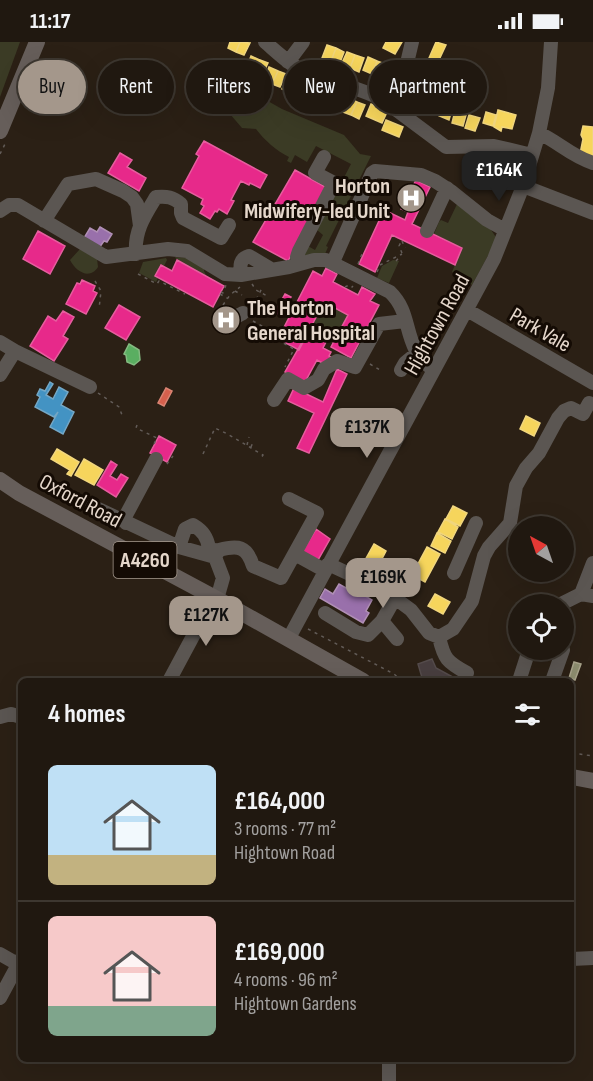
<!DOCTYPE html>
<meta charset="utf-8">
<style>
:root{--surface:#201810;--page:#282119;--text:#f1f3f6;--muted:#a2a09f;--line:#3d3730;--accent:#a4978b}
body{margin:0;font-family:"Sofia Sans Condensed",sans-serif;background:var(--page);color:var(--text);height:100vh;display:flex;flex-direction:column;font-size:22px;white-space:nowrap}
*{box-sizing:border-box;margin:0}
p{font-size:20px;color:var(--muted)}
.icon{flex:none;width:33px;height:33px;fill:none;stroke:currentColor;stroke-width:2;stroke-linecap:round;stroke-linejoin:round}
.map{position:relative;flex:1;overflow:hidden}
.drawer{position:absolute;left:18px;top:636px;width:556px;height:384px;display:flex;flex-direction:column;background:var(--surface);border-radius:9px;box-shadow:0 6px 24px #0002,0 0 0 2px var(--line)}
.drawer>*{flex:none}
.banner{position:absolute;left:18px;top:18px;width:558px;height:54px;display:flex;gap:12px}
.needle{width:39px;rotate:320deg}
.fabs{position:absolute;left:508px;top:474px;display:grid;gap:12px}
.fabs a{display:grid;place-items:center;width:66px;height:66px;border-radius:50%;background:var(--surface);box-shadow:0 6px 24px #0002,0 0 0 2px var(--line);font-size:30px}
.price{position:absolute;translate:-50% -51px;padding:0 14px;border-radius:12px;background:var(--accent);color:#111;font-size:20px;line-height:39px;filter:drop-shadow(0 2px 3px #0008)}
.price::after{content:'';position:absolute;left:50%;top:36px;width:18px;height:14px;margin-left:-9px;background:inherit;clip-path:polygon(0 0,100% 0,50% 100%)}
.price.selected{background:#222;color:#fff}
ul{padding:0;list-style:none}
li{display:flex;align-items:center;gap:18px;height:150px;padding:0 30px}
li+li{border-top:2px solid var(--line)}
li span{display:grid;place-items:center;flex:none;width:168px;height:120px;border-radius:9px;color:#555}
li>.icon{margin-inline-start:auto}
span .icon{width:72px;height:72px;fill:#fffc;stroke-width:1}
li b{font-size:26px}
h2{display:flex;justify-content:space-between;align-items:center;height:72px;padding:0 30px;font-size:26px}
.tag{padding:0 21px;border-radius:27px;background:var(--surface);box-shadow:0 6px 24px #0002,0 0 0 2px var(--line);font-size:21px;line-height:54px}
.tag.selected{background:var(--accent);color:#111}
.status{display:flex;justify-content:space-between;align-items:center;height:42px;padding:0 30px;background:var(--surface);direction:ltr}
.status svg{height:16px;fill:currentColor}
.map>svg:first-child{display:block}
.green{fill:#3b3b25}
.homes{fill:#f6d55c;stroke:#f1d67d;stroke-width:1.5}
.shops{fill:#d6604d;stroke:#da8473;stroke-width:1.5}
.offices{fill:#9970ab;stroke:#b08fb5;stroke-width:1.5}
.schools{fill:#4393c3;stroke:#74a7c5;stroke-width:1.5}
.health{fill:#e7298a;stroke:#e65d9e;stroke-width:1.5}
.public{fill:#5aae61;stroke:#84ba81;stroke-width:1.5}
.industry{fill:#8c8c6e;stroke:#a7a28a;stroke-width:1.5}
.building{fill:#483e3f;stroke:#544b4b;stroke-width:1.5}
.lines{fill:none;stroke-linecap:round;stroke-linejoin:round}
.path{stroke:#635c58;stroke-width:1.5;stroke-dasharray:3 4.5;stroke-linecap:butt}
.minor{stroke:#5b5652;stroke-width:14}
.major{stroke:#665e5a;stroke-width:16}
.labels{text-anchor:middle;stroke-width:6;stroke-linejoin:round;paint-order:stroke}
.shield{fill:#140b04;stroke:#a69a8f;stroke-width:1.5}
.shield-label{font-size:21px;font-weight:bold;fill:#e5d7cb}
.poi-label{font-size:22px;font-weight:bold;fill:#e5d7cb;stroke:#140b04;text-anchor:end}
.street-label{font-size:22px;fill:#e5d7cb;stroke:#140b04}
</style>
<div class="status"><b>11:17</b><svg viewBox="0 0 49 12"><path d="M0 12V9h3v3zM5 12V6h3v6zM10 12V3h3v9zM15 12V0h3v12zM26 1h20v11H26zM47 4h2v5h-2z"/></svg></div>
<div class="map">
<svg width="593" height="1039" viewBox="0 0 593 1039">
<rect width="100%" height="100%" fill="#2b2015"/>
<path class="green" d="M0,0H20L0,55Z
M239,43L282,67L344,93L360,112L371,114L326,204L328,205L325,212L303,216L306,203L315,208L323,193L317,188L351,122L316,104L307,120L295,113L291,121L287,119L289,115C277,109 264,98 256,87L242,86L230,72L226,60L230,50Z
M459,158L488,183L497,197L472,243L452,230L462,206L434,192L439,180L441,178L448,181Z
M80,207L97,217L98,225C90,238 76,230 70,218Z
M175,215L187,216L204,226V229L207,235L177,218Z
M166,216L167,218L164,224L160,223L155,233L158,236L156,240L139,231L143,220Z
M393,218L399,219L389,241L377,236L382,224Z
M324,260L348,273L336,296L312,284Z
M125,1017H297L143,1022Z"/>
<path class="homes" d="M230,0H240L236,10L228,6Z
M240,0L250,1L244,13L236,10Z
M386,0H402L395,12L383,6Z
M436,0L446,3L438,20L429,16Z
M327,3L336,6L331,19L322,16Z
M336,6L344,10L339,23L331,19Z
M347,10L355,13L350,26L341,23Z
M355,13L364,16L359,30L350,26Z
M251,14L260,18L254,30L246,27Z
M368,15L377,19L372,32L363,28Z
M260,18L268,21L262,34L254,30Z
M428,18L439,25L434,34L423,27Z
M377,19L385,22L380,35L372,32Z
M269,25L278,29L272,42L264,38Z
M278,29L286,32L280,45L272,42Z
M424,31L435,36L430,46L419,40Z
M288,34L296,38L290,51L282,47Z
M296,38L304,41L299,55L290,51Z
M307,43L315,47L309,60L301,56Z
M420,46L430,50L425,60L416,56Z
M315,47L324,50L318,64L309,60Z
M329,49L337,52L332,66L323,62Z
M337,52L346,56L340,69L332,66Z
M348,56L357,60L351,73L343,70Z
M439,59L453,64L449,78L435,72Z
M357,60L365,63L359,77L351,73Z
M371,62L387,70L382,81L366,74Z
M498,68L516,73L512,87L502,85L501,89L494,85Z
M455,69L466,73L463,84L452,81Z
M486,70L496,73L493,84L483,81Z
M469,73L480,76L475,89L465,86Z
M386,78L403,85L399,95L382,88Z
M583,84L593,85V117L580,112L583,97L581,93Z
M526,374L540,381L534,394L520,387Z
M57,407L79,420L71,434L67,432L70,428L51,417Z
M84,417L103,428L94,443L75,433Z
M453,464L467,471L460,484L446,477Z
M445,477L458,485L452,497L438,490Z
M437,491L451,499L445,511L431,504Z
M374,502L386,509L372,536L359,529Z
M427,505L440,512L425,540L412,533Z
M435,552L450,560L443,572L428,564Z"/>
<path class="shops" d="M166,346L172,349L164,364L158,361Z"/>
<path class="offices" d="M100,185L112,192L107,200L104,199L99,206L84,196L90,186L97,190Z
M351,538L360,543L357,549L372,558L366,569L369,571L363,581L320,556L325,547L333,552L339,542L346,546Z"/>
<path class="schools" d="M50,340L53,342L46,353L53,357L59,345L68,350L61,363L74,370L63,392L50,385L58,370L54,375L35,365L40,355L37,353L40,347L45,349Z"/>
<path class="health" d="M204,99L267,133L260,146L250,141L249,143L241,139L231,158L234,159L227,172L219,167L217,170L215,169L210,177L200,171L204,164L201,162L203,157L182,146L199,114L196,112Z
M120,111L132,118L127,125L146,136L139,149L108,131Z
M295,128L329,147L288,219L253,200Z
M416,138L430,145L412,182L462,206L455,223L392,193L375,230L359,222L384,168L405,178L408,170L401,167Z
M38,189L65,204L50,232L23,217Z
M177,218L224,244L213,265L155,234L161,223L172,229Z
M326,226L337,232L333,240L358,253L362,245L375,252L370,259L379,263L351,316L331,305L348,273L324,260L299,308L278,297L313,229L322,234Z
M82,238L95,244L93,249L97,251L86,272L66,262L77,241L80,242Z
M285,252L291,255L280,273L275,270Z
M119,263L140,275L126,298L105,286Z
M63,269L74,275L63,294L68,297L54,319L30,304L48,274L56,279Z
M309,288L327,298L323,306L331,310L329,314L331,315L326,323L317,318L305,340L285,330Z
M337,327L347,332L309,411L297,406L314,371L288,359L294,346L323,360Z
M159,394L176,403L167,420L150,411Z
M111,419L117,423L110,434L117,438L121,432L128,436L116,455L97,443Z
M316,487L330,497L318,518L302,510Z"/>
<path class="public" d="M129,302L139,308L140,318L134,323L127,320L126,313L124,312Z"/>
<path class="industry" d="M574,620L581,622L575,638L569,636Z"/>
<path class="building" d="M432,617L436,626L460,639H423L418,622Z"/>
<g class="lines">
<path class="path" d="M0,112L5,102
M402,199L405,206
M402,211L399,204L402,198
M396,219L401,213
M358,222L362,212
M377,230L380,223L402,212
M138,232L157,242L159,239L185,252
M95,239L101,249L99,267
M252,242L256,248L269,255
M345,245L347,244L351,246L353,244
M235,249L242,253
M221,250L223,251L226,243
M220,252L227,256
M223,263L230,253L240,245
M253,264L263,244
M253,279L267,287H274
M276,291V297L294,307L285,325
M370,322L380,328
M98,351L119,365L122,373
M137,383L136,386L157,396L152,406
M247,403L249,395
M251,405L253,400H255
M203,412L215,386C233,394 247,404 263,413L261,416
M167,422L173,414
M308,587L394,632L402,639
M572,711L593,714"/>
<path class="minor" d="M265,0C278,11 291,24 307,31C332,41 359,45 383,58L446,105L494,104L532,113
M288,20L303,0
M383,58L407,21L412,0
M539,91C560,101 571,114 593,121
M523,144L593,171
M0,169L9,163H18L106,215L168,207L187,209L225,232L241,233L289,225L314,218H326L390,250C415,274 400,304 434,328
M44,179L68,142L96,137L123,149L132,155L137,162L140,184
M427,189L447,146
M136,212C134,189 145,173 156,155C167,154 173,155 181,162V171L183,176L221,196L229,183
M333,220L372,131L375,129L421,133L435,139L452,150L487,178L505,188
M299,222L297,215L299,209L334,141L315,131L324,115
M241,233C240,224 239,217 249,214L271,227
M467,268L593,341
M226,280L243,271
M0,300L15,309L0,333
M15,309L90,345
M401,328L405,321L416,312
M274,358L288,337L304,346L318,338L324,327L337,319L355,325L379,282L405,279
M92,464L179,505L215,515
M126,481L125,475L156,417
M179,505L185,487L193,483C203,489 207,495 209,506L218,510
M295,512L324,528
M215,515L219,508C238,503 247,504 253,524L281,536L317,471L289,457
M215,515L223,536L217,557
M328,522L384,548L411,568L429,591L439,595
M454,531L476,481
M384,548L399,524
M581,552L593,521
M561,562L581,552L593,554
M325,571L356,590L368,593L382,579L395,556
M382,579L397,597
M439,595L453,587L472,559L484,514L489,505L510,481L516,444L526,426L539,411L558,376L564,369L571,366L583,372L589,361
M439,595C444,617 447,620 467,631
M289,596L494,217L523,144L539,91L548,46L551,0
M169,639L214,555
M519,639L529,608
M552,639L563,608
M0,675L11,672L21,675
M0,912L21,924
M572,917L593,916
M0,956L21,917
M389,1039V1017"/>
<path class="major" d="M0,89L37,0
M0,438L19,451L219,558L363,639
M572,735L593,739"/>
</g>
<defs>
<g id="hospital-disc" transform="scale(1.5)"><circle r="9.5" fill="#a4978b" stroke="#140b04"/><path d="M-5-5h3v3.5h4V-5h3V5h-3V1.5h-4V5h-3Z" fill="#fff"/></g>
</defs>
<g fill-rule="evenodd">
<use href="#hospital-disc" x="411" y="156"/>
<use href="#hospital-disc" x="226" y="278"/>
</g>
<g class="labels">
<rect class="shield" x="113.5" y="500" width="63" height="36" rx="4.5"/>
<g class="shield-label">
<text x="145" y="525">A4260</text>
</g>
<g class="poi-label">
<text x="390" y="151">Horton<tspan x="390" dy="25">Midwifery-led Unit</tspan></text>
<text x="247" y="273" text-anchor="start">The Horton<tspan x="247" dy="25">General Hospital</tspan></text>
</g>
<g class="street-label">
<text transform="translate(436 282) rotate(-61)" y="8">Hightown Road</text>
<text transform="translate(541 287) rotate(30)" y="8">Park Vale</text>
<text transform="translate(81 458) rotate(28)" y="8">Oxford Road</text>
</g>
</g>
</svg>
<div class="fabs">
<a><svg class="needle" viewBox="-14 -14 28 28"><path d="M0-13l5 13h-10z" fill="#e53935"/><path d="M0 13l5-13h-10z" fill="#a2a09f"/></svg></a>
<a><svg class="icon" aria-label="locate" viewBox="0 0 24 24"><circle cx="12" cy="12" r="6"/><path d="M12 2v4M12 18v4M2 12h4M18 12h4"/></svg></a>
</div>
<b class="price selected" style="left:499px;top:160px">£164K</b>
<b class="price" style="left:367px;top:417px">£137K</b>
<b class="price" style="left:383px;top:567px">£169K</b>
<b class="price" style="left:206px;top:605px">£127K</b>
<div class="banner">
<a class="tag selected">Buy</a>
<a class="tag">Rent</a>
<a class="tag">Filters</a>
<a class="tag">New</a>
<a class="tag">Apartment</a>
</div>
<section class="drawer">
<h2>4 homes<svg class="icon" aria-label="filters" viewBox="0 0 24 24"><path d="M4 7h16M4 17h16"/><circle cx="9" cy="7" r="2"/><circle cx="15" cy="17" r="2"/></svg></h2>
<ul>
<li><span style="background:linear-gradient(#bfe0f5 75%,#c2b280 0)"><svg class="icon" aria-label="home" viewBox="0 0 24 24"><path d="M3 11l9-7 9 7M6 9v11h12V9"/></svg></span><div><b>£164,000</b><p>3 rooms · 77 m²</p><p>Hightown Road</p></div></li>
<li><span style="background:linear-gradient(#f6c9c9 75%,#7fa58c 0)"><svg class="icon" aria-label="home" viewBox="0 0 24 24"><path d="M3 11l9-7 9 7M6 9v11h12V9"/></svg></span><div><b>£169,000</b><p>4 rooms · 96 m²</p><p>Hightown Gardens</p></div></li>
</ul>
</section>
</div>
